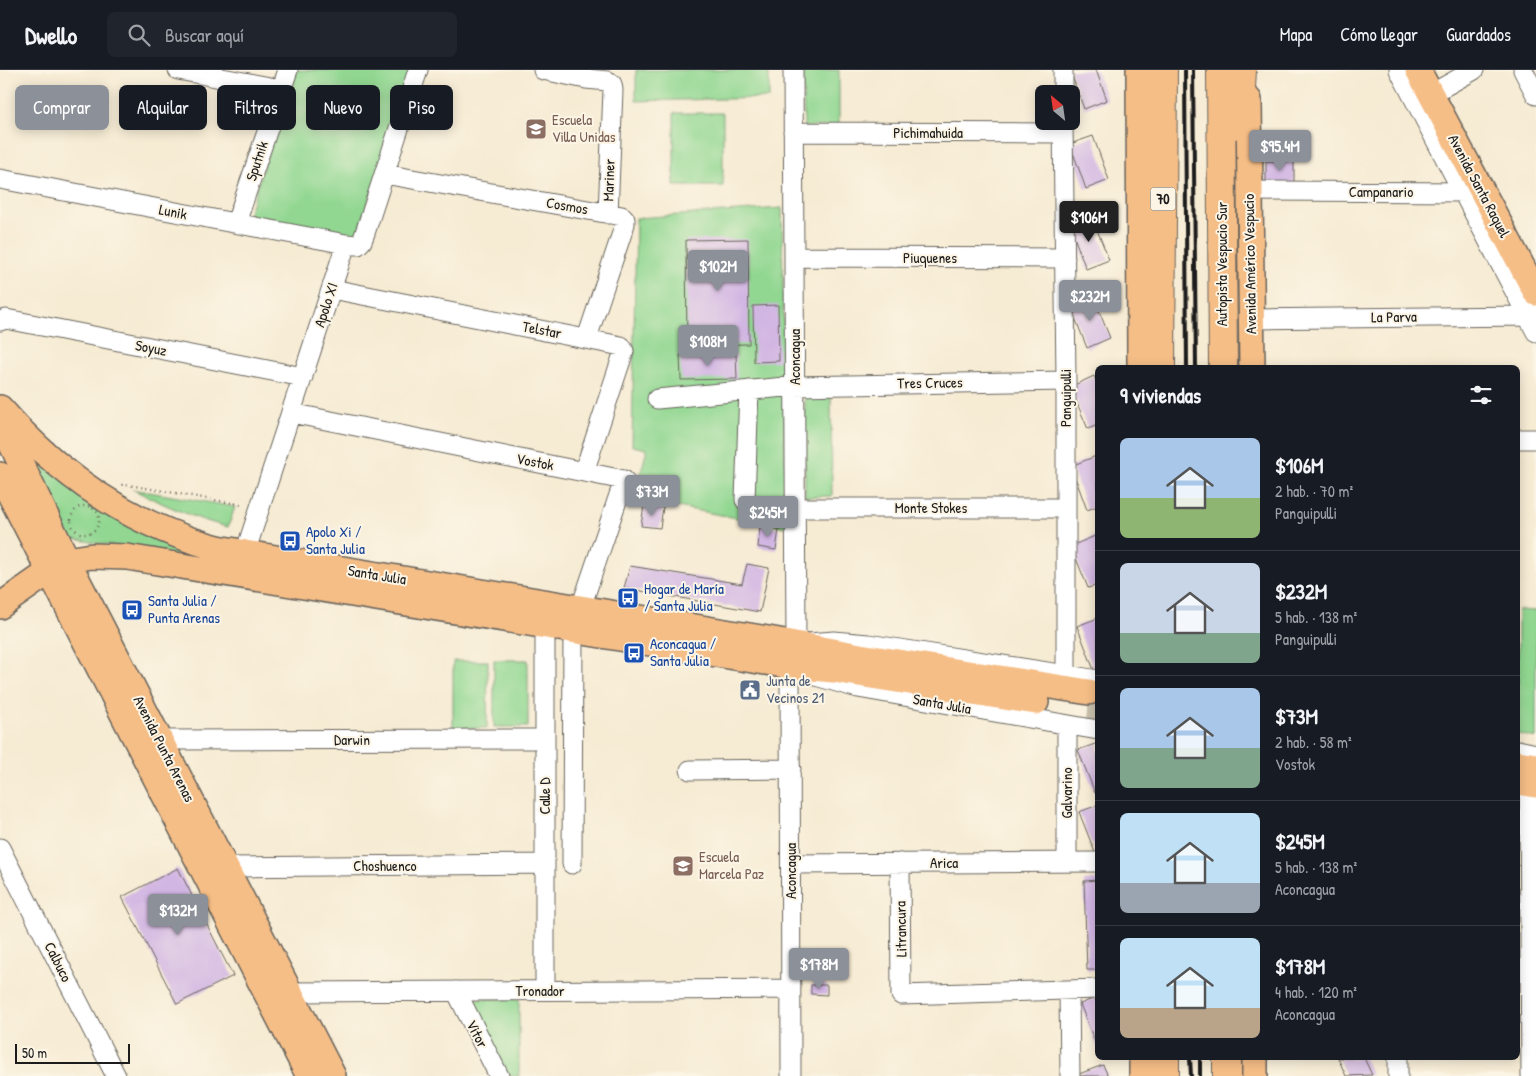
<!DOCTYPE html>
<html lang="es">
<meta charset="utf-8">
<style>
:root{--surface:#171b24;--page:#20242c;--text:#f1f3f6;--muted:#9ea1a6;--line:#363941;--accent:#8c9099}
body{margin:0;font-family:"Patrick Hand",sans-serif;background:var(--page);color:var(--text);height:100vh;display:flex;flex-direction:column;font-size:19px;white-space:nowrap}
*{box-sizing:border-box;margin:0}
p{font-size:16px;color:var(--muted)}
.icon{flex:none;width:28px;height:28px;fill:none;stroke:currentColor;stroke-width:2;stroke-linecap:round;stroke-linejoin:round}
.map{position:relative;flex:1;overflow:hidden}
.drawer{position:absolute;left:1095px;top:295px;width:425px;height:695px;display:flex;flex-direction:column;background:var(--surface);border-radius:8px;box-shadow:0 2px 12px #0003}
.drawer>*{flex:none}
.guide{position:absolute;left:15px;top:15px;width:475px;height:45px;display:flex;gap:10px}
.needle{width:32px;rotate:331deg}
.fabs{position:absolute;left:1035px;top:15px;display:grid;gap:10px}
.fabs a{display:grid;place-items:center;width:45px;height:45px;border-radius:8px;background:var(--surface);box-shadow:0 2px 12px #0003;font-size:25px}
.scale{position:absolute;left:15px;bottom:12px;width:115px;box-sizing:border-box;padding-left:5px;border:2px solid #1c1c1c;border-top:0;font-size:14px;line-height:18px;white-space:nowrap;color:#1c1c1c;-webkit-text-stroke:4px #fcf5e5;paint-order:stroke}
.price{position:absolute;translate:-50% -42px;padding:0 11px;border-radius:5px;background:var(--accent);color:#fff;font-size:16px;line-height:32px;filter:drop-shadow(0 1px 2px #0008)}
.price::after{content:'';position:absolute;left:50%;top:30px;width:15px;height:11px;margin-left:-8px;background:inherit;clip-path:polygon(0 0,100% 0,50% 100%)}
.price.active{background:#222;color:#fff}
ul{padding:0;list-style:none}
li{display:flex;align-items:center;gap:15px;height:125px;padding:0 25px}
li+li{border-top:1px solid var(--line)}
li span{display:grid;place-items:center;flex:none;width:140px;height:100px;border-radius:8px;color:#555}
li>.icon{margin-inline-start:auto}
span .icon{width:60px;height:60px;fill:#fffc;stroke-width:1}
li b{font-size:21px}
h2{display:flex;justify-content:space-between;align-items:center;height:60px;padding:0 25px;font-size:21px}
.pill{padding:0 18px;border-radius:8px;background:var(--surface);box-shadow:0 2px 12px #0003;font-size:18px;line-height:45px}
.pill.active{background:var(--accent);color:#fff}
header{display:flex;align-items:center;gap:30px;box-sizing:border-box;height:70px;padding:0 25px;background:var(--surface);border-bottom:1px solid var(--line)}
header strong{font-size:24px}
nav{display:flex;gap:28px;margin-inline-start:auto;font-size:18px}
.search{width:350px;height:45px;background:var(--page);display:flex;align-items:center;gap:12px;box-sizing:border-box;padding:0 18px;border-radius:8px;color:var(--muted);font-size:19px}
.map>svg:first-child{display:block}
.green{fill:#91d791;stroke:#567a56}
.building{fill:#d1b5e3}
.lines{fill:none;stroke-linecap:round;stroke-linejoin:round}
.major-tunnel{stroke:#cac2ae;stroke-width:25;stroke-dasharray:25 12;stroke-linecap:butt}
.minor-casing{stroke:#68645c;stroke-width:21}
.major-casing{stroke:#68645c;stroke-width:28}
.highway-casing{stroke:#68645c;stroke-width:30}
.path{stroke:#68645c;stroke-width:2.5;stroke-dasharray:1 4;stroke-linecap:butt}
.minor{stroke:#fff;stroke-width:19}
.major{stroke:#f6be87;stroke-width:25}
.highway{stroke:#f6be87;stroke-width:28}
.rail{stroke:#1c1c1c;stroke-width:4}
.labels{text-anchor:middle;stroke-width:4;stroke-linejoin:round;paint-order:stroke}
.shield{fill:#fcf5e5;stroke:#5f5d58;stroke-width:1}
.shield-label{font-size:14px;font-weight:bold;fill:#1c1c1c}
.education-label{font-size:15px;fill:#785e54;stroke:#fcf5e5;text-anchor:start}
.street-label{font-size:15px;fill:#1c1c1c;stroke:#fcf5e5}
.transit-label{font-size:15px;fill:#164399;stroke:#fcf5e5;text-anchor:start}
.service-label{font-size:15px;fill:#4e5e75;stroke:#fcf5e5;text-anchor:start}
</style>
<header>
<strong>Dwello</strong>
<div class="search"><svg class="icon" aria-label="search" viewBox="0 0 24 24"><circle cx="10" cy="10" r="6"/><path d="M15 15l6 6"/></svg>Buscar aquí</div>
<nav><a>Mapa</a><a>Cómo llegar</a><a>Guardados</a></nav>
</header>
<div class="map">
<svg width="1536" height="1006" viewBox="0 0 1536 1006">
<rect width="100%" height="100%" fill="#fcf5e5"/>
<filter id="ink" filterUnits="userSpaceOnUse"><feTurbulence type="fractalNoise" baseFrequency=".02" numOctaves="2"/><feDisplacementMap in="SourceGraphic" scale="10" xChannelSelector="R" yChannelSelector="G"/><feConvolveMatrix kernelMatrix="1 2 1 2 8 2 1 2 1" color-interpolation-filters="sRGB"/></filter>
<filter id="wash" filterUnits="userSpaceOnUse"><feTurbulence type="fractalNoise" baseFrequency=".0096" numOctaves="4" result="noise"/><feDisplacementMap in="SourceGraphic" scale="20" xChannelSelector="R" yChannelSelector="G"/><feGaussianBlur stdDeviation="1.12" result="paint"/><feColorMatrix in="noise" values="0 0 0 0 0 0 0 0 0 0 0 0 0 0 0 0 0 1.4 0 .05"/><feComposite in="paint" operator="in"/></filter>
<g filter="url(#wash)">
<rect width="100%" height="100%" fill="#f6ebd3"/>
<path class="green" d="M294,0H413L356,168L247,149Z
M636,0H769V28L636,31Z
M803,0H839V56L804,57Z
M674,43H723V116H674Z
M782,138L786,457L634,429L647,379L632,376L636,148Z
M805,325H831L832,426L805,427Z
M27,383L219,494L74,469L69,466Z
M132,419L235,437L228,457C194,449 163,434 132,419Z
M1518,540L1536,541V668L1518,664Z
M494,590H528V657H494Z
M453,591H488L487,658H453Z
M472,929H519V1006H508Z"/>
<g id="blocks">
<path class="building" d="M1070,0H1096L1107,30L1084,39Z
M1093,66L1109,110L1086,119L1070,74Z
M1266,91H1294V114H1266Z
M1092,147L1109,190L1086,199L1070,156Z
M748,169L749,274L687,275L686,170Z
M1093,226L1110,268L1087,278L1070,235Z
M778,235L779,291L754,292L753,236Z
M736,284L737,309L681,310L680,285Z
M1094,306L1098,315V355L1088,359L1070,317Z
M1096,386L1098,390V436L1087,440L1071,396Z
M644,435L663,437L660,458L641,456Z
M760,456L779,459L776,480L758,477Z
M1095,466L1098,473V515L1088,518L1071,476Z
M747,494L769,498L760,542L624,518L630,496L742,514Z
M1098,548V598L1094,600L1077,556Z
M1098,673V722L1095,723L1078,680Z
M1098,735V784L1096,785L1079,742Z
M178,798L233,906L177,934L122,827Z
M1098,810V900H1087L1084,811Z
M811,915H827V925L811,924Z
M1098,927V980L1080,934Z
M1338,988H1364L1372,1005L1346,1006Z
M1103,995L1108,1006H1080L1079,1004Z"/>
</g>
</g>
<g filter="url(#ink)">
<use href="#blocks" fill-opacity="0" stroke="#68645c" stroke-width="1"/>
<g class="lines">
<path class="major-tunnel" d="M1088,640L1098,641"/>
<g class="minor-casing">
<path id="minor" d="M178,0L281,19
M543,0L586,9L608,11L612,14L613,20L608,144
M793,0L796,574L834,571L868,574L1098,610
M1063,0V24
M1399,0L1536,262
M1523,0L1536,25
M1431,24L1474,0
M1063,51L1066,311V605
M793,62L1063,63
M384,104L622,146L625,149V154L587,268
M0,109L346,174L358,175L362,171L365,163L418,0
M1250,121L1473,122
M236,153L288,0
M795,187L1065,188
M332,219L621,276L624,281L623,284L584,402
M1251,249L1528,246L1536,242
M0,251L6,249L303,307
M657,329L795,316L1066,311
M291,343L624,410L573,561L572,794
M1518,369H1536
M745,430L749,320
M795,438H1066
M245,483L346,174
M545,544V920
M1067,655V792
M160,670L545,669
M1518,680L1536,684
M690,700L791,699
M1529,729L1531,1006
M0,778L116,1006
M900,793L901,925L1098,919
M791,794L1098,792
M225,797L545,794
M1069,920L1070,1006
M456,921L499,1006
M290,922L791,919
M1398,988V1006
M791,1006L790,596L812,605L858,618L1098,660"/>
</g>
<g class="major-casing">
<path id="major" d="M1139,0L1140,298
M1418,0L1536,223
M1249,30L1252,298
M0,338C56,402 125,451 207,475C219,479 232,480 245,483L774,570L860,586L1089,622
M0,350L67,490L333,1006
M0,405L309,1006
M0,536L50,501L67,490L92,486L127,487L790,596L833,600L1036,632
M1518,693L1536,696
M1518,712L1536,715
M1142,988V1006
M1255,988V1006"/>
</g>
<g class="highway-casing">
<path id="highway" d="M1221,0L1223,298
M1239,55L1242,0
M1161,298L1163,0
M1165,988V1006
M1227,1006V988"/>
</g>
<path class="path" d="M122,415L123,414L243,435
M71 450a14 14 0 1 1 28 0a14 14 0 1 1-28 0Z"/>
<use href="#minor" class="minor"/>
<use href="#major" class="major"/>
<use href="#highway" class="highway"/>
<path class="rail" d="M1185,0L1187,298
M1193,0L1196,298
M1190,988L1191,1006
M1200,988V1006"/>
</g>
</g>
<defs>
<g id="school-square" transform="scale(1.125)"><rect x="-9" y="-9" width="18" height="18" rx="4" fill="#8d6e63" stroke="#fcf5e5"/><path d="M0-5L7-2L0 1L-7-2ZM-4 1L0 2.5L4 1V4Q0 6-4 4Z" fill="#fff"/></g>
<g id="bus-square" transform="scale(1.125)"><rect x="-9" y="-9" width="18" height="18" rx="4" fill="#1a4fb4" stroke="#fcf5e5"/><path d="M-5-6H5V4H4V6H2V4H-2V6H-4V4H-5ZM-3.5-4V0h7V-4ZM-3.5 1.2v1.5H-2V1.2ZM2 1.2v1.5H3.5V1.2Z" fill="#fff"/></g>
<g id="civic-square" transform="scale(1.125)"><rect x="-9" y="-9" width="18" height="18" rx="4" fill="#5c6f8a" stroke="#fcf5e5"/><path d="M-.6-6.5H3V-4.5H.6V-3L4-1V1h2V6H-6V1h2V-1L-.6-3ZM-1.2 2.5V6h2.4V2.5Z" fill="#fff"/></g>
</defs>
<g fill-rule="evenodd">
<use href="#school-square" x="536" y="59"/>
<use href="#bus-square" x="290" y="471"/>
<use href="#bus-square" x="628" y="528"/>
<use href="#bus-square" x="132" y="540"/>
<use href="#bus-square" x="634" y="583"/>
<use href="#civic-square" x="750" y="620"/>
<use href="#school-square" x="683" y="796"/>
</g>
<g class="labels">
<rect class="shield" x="1150.5" y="117.5" width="25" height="23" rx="4"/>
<g class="shield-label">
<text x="1163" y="134">70</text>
</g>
<g class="education-label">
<text x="552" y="55">Escuela<tspan x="552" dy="17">Villa Unidas</tspan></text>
<text x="699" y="792">Escuela<tspan x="699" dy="17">Marcela Paz</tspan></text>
</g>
<g class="street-label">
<text x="928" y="68">Pichimahuida</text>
<text transform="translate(257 91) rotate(-72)" y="5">Sputnik</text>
<text transform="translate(609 110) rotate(-88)" y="5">Mariner</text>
<text transform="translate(1479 116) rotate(62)" y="5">Avenida Santa Raquel</text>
<text x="1381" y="127">Campanario</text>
<text transform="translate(567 136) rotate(10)" y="5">Cosmos</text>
<text transform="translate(173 142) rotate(11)" y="5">Lunik</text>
<text x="930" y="193">Piuquenes</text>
<text transform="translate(1222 194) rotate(-90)" y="5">Autopista Vespucio Sur</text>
<text transform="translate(1250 194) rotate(-91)" y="5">Avenida Américo Vespucio</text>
<text transform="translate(326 235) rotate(-72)" y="5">Apolo XI</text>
<text transform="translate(1394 247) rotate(-1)" y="5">La Parva</text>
<text transform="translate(542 260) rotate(11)" y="5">Telstar</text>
<text transform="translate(151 278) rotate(11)" y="5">Soyuz</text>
<text transform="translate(795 287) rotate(-90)" y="5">Aconcagua</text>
<text transform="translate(930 313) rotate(-1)" y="5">Tres Cruces</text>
<text transform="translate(1066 328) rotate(-90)" y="5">Panguipulli</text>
<text transform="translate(535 392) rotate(11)" y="5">Vostok</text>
<text x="931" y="443">Monte Stokes</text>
<text transform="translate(377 505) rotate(9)" y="5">Santa Julia</text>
<text transform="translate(942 634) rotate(10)" y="5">Santa Julia</text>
<text x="352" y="675">Darwin</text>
<text transform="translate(164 679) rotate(63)" y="5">Avenida Punta Arenas</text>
<text transform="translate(1067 723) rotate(-90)" y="5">Galvarino</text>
<text transform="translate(545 726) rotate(-90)" y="5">Calle D</text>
<text x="944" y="798">Arica</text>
<text x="385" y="801">Choshuenco</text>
<text transform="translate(791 801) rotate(-90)" y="5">Aconcagua</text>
<text transform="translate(901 859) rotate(-91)" y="5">Litrancura</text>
<text transform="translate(58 892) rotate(63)" y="5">Calbuco</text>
<text x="540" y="926">Tronador</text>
<text transform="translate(477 964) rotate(63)" y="5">Vitor</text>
</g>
<g class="transit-label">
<text x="306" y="467">Apolo Xi /<tspan x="306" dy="17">Santa Julia</tspan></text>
<text x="644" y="524">Hogar de María<tspan x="644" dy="17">/ Santa Julia</tspan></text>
<text x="148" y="536">Santa Julia /<tspan x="148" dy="17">Punta Arenas</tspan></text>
<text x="650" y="579">Aconcagua /<tspan x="650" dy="17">Santa Julia</tspan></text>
</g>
<g class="service-label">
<text x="766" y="616">Junta de<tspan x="766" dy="17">Vecinos 21</tspan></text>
</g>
</g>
</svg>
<div class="fabs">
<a><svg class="needle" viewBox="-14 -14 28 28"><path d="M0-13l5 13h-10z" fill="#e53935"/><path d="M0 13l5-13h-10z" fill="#9ea1a6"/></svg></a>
</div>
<div class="scale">50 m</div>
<b class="price" style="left:1280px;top:102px">$95.4M</b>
<b class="price active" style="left:1089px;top:173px">$106M</b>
<b class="price" style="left:718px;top:222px">$102M</b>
<b class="price" style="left:1090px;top:252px">$232M</b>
<b class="price" style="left:708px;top:297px">$108M</b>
<b class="price" style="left:652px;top:447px">$73M</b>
<b class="price" style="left:768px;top:468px">$245M</b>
<b class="price" style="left:178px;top:866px">$132M</b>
<b class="price" style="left:819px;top:920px">$178M</b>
<div class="guide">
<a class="pill active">Comprar</a>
<a class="pill">Alquilar</a>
<a class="pill">Filtros</a>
<a class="pill">Nuevo</a>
<a class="pill">Piso</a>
</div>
<section class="drawer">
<h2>9 viviendas<svg class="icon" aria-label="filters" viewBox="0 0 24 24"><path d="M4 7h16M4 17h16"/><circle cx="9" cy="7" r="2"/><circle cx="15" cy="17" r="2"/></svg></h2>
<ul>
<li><span style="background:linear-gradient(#a9c7e8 60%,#8fb573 0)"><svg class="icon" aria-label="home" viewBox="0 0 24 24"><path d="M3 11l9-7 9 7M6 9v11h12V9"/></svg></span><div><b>$106M</b><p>2 hab. · 70 m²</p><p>Panguipulli</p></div></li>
<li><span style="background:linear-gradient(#c9d6e8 70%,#7fa58c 0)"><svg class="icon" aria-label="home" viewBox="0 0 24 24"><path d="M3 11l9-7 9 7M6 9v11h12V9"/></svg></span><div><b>$232M</b><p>5 hab. · 138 m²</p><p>Panguipulli</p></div></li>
<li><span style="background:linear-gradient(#a9c7e8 60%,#7fa58c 0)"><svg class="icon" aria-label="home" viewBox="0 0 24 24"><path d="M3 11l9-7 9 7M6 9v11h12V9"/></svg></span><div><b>$73M</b><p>2 hab. · 58 m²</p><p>Vostok</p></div></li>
<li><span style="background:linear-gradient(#bfe0f5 70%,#9aa5b1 0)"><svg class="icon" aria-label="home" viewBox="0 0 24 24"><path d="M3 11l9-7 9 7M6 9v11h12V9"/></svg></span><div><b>$245M</b><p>5 hab. · 138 m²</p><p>Aconcagua</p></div></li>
<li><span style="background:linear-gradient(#bfe0f5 70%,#b9a48a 0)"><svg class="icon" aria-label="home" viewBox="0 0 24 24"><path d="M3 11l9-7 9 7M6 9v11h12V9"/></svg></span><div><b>$178M</b><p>4 hab. · 120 m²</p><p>Aconcagua</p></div></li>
</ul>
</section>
</div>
